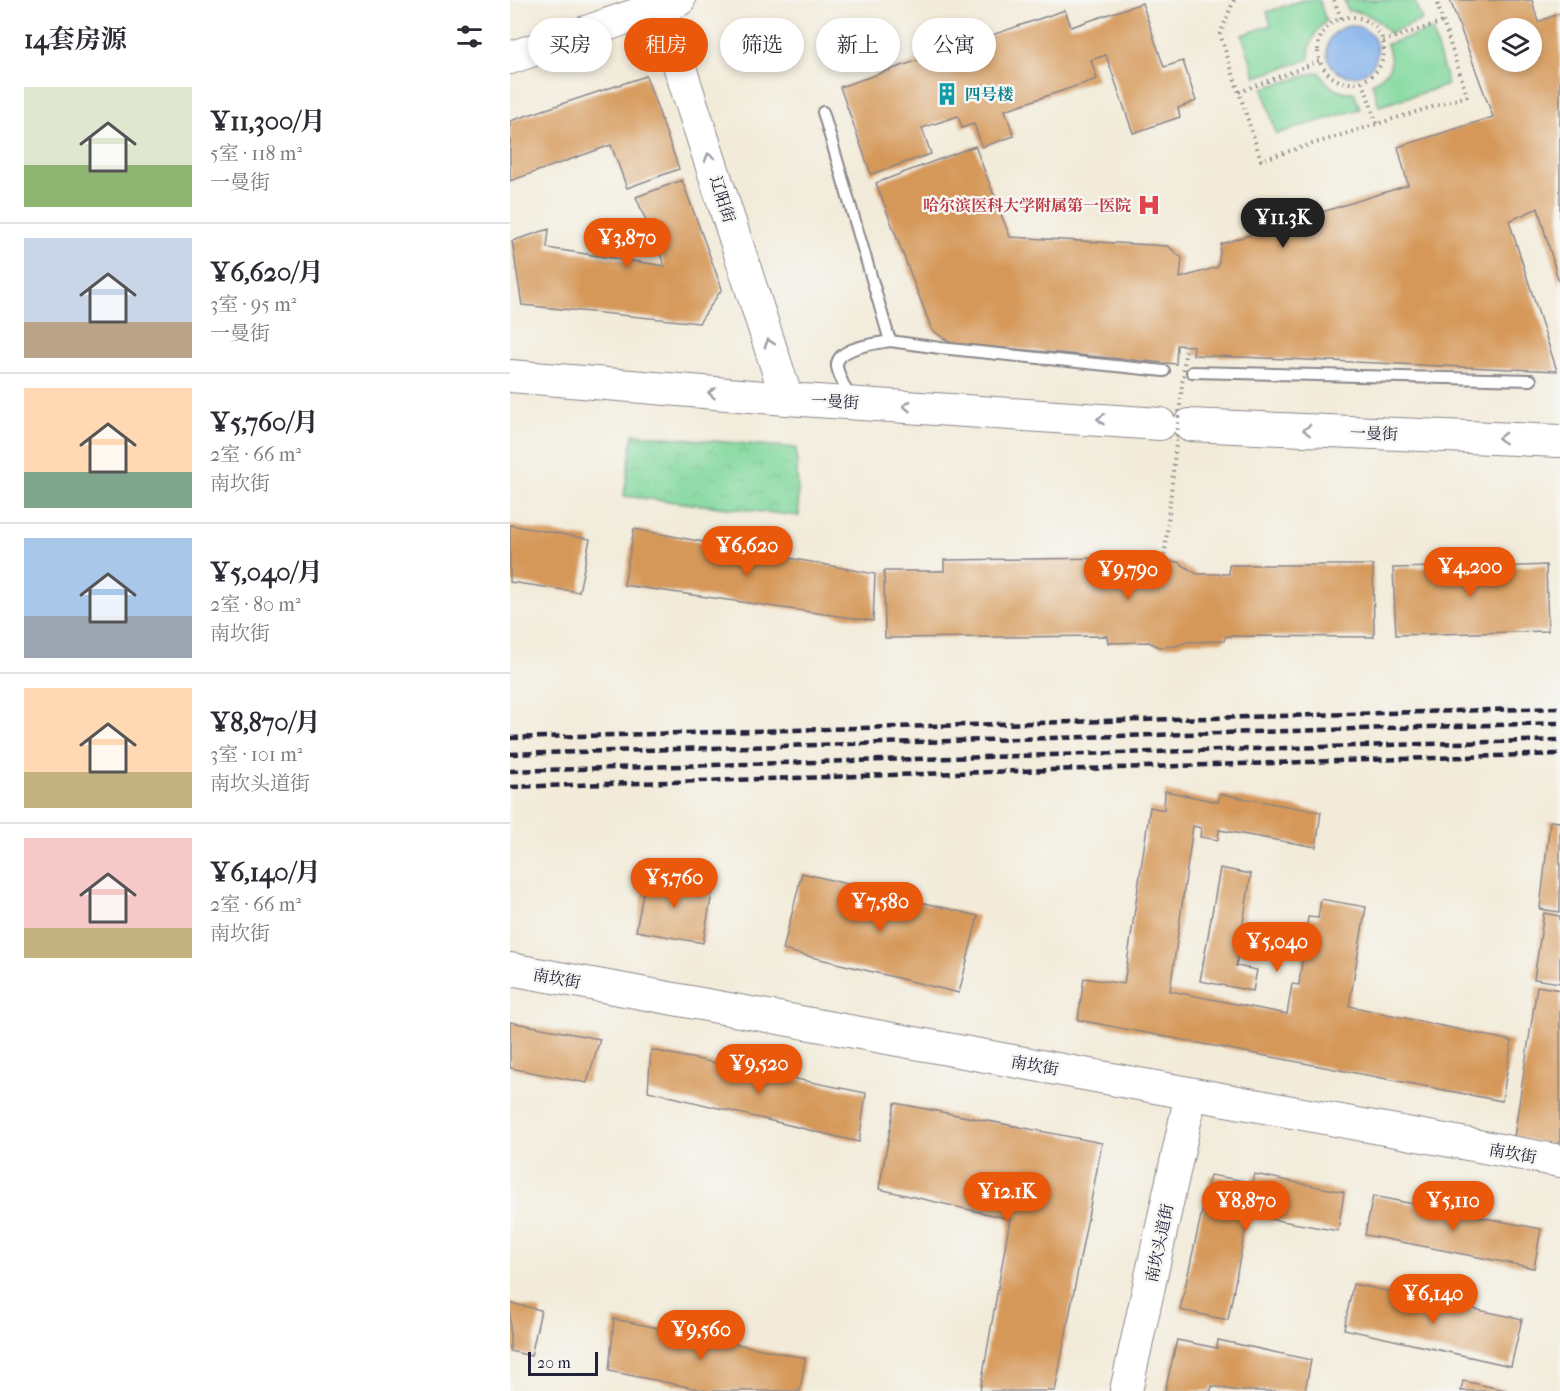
<!DOCTYPE html>
<html lang="zh">
<meta charset="utf-8">
<style>
:root{--surface:#fff;--page:#f2f2f3;--text:#2b2b33;--muted:#7c7c81;--line:#e1e1e2;--accent:#ea580c}
body{margin:0;font-family:"IM FELL French Canon","Noto Serif SC",serif;background:var(--page);color:var(--text);height:100vh;display:flex;flex-direction:column;font-size:22px;white-space:nowrap}
*{box-sizing:border-box;margin:0}
p{font-size:20px;color:var(--muted)}
.icon{flex:none;width:33px;height:33px;fill:none;stroke:currentColor;stroke-width:2;stroke-linecap:round;stroke-linejoin:round}
.map{position:relative;flex:1;overflow:hidden}
.drawer{display:flex;flex-direction:column;background:var(--surface);width:510px}
.drawer>*{flex:none}
.top-card{position:absolute;left:18px;top:18px;width:570px;height:54px;display:flex;gap:12px}
.fabs{position:absolute;left:978px;top:18px;display:grid;gap:12px}
.fabs a{display:grid;place-items:center;width:54px;height:54px;border-radius:50%;background:var(--surface);box-shadow:0 3px 9px #0003;font-size:30px}
.scale{position:absolute;left:18px;bottom:15px;width:70px;box-sizing:border-box;padding-left:6px;border:3px solid #22223b;border-top:0;font-size:16px;line-height:21px;white-space:nowrap;color:#22223b;-webkit-text-stroke:4px #f6f6f2;paint-order:stroke}
.price{position:absolute;translate:-50% -51px;padding:0 14px;border-radius:21px;background:var(--accent);color:#fff;font-size:20px;line-height:39px;filter:drop-shadow(0 2px 3px #0008)}
.price::after{content:'';position:absolute;left:50%;top:36px;width:18px;height:14px;margin-left:-9px;background:inherit;clip-path:polygon(0 0,100% 0,50% 100%)}
.price.current{background:#222;color:#fff}
ul{padding:0;list-style:none}
li{display:flex;align-items:center;gap:18px;height:150px;padding:0 24px}
li+li{border-top:2px solid var(--line)}
li span{display:grid;place-items:center;flex:none;width:168px;height:120px;border-radius:0px;color:#555}
li>.icon{margin-inline-start:auto}
span .icon{width:72px;height:72px;fill:#fffc;stroke-width:1}
li b{font-size:26px}
h2{display:flex;justify-content:space-between;align-items:center;height:72px;padding:0 24px;font-size:26px}
.tag{padding:0 21px;border-radius:27px;background:var(--surface);box-shadow:0 3px 9px #0003;font-size:21px;line-height:54px}
.tag.current{background:var(--accent);color:#fff}
main{display:flex;flex:1;min-height:0}
.map>svg:first-child{display:block}
.grass{fill:#81d89d;stroke:#527d6c;stroke-width:1.5}
.park{fill:url(#park-crowns);stroke:#527d6c;stroke-width:1.5}
.water{fill:#80b0eb;stroke:#516993;stroke-width:1.5}
.building{fill:#d59859;fill-rule:evenodd}
.lines{fill:none;stroke-linecap:round;stroke-linejoin:round}
.lane-casing{stroke:#8a868a;stroke-width:14}
.secondary-casing{stroke:#8a868a;stroke-width:34}
.path{stroke:#8a868a;stroke-width:4;stroke-dasharray:1.5 4.5;stroke-linecap:butt}
.lane{stroke:#fff;stroke-width:10}
.secondary{stroke:#fff;stroke-width:32}
.rail{stroke:#22223b;stroke-width:4.5;stroke-dasharray:9 4.5;stroke-linecap:butt}
.path-bridge{stroke:#8a868a;stroke-width:4;stroke-dasharray:1.5 4.5;stroke-linecap:butt}
.oneway{stroke:#9c9ca7}
.labels{text-anchor:middle;stroke-width:5;stroke-linejoin:round;paint-order:stroke}
.culture-label{font-size:16px;font-weight:bold;fill:#0d838f;stroke:#f6f6f2;text-anchor:start}
.street-label{font-size:16px;fill:#22223b;stroke:#f6f6f2}
.health-label{font-size:16px;font-weight:bold;fill:#be3a42;stroke:#f6f6f2;text-anchor:end}
</style>
<main>
<section class="drawer">
<h2>14套房源<svg class="icon" aria-label="filters" viewBox="0 0 24 24"><path d="M4 7h16M4 17h16"/><circle cx="9" cy="7" r="2"/><circle cx="15" cy="17" r="2"/></svg></h2>
<ul>
<li><span style="background:linear-gradient(#dfe7d0 65%,#8fb573 0)"><svg class="icon" aria-label="home" viewBox="0 0 24 24"><path d="M3 11l9-7 9 7M6 9v11h12V9"/></svg></span><div><b>¥11,300/月</b><p>5室 · 118 m²</p><p>一曼街</p></div></li>
<li><span style="background:linear-gradient(#c9d6e8 70%,#b9a48a 0)"><svg class="icon" aria-label="home" viewBox="0 0 24 24"><path d="M3 11l9-7 9 7M6 9v11h12V9"/></svg></span><div><b>¥6,620/月</b><p>3室 · 95 m²</p><p>一曼街</p></div></li>
<li><span style="background:linear-gradient(#ffd9b3 70%,#7fa58c 0)"><svg class="icon" aria-label="home" viewBox="0 0 24 24"><path d="M3 11l9-7 9 7M6 9v11h12V9"/></svg></span><div><b>¥5,760/月</b><p>2室 · 66 m²</p><p>南坎街</p></div></li>
<li><span style="background:linear-gradient(#a9c7e8 65%,#9aa5b1 0)"><svg class="icon" aria-label="home" viewBox="0 0 24 24"><path d="M3 11l9-7 9 7M6 9v11h12V9"/></svg></span><div><b>¥5,040/月</b><p>2室 · 80 m²</p><p>南坎街</p></div></li>
<li><span style="background:linear-gradient(#ffd9b3 70%,#c2b280 0)"><svg class="icon" aria-label="home" viewBox="0 0 24 24"><path d="M3 11l9-7 9 7M6 9v11h12V9"/></svg></span><div><b>¥8,870/月</b><p>3室 · 101 m²</p><p>南坎头道街</p></div></li>
<li><span style="background:linear-gradient(#f6c9c9 75%,#c2b280 0)"><svg class="icon" aria-label="home" viewBox="0 0 24 24"><path d="M3 11l9-7 9 7M6 9v11h12V9"/></svg></span><div><b>¥6,140/月</b><p>2室 · 66 m²</p><p>南坎街</p></div></li>
</ul>
</section>
<div class="map">
<svg width="1050" height="1391" viewBox="0 0 1050 1391">
<defs>
<pattern id="park-crowns" width="20" height="18" patternUnits="userSpaceOnUse" patternTransform="scale(1.5)"><rect width="20" height="18" fill="#81d89d"/><path d="M2 6a3 3 0 1 1 6 0M12 15a3 3 0 1 1 6 0" fill="none" stroke="#6fb988"/></pattern>
</defs>
<rect width="100%" height="100%" fill="#f6f6f2"/>
<filter id="ink" filterUnits="userSpaceOnUse"><feTurbulence type="fractalNoise" baseFrequency=".0167" numOctaves="2"/><feDisplacementMap in="SourceGraphic" scale="12" xChannelSelector="R" yChannelSelector="G"/><feConvolveMatrix kernelMatrix="1 2 1 2 8 2 1 2 1" color-interpolation-filters="sRGB"/></filter>
<filter id="wash" filterUnits="userSpaceOnUse"><feTurbulence type="fractalNoise" baseFrequency=".008" numOctaves="4" result="noise"/><feDisplacementMap in="SourceGraphic" scale="24" xChannelSelector="R" yChannelSelector="G"/><feGaussianBlur stdDeviation="1.35" result="paint"/><feColorMatrix in="noise" values="0 0 0 0 0 0 0 0 0 0 0 0 0 0 0 0 0 1.4 0 .05"/><feComposite in="paint" operator="in"/></filter>
<g filter="url(#wash)">
<rect width="100%" height="100%" fill="#f2ebd9"/>
<path class="grass" d="M792,0H809L816,21C804,32 799,43 799,59L746,77L732,35L761,25L757,12Z
M834,0H904L912,20L879,33C868,19 856,11 838,11Z
M922,30L938,85L869,106L862,83C882,71 884,66 877,44Z
M809,72C818,87 826,93 844,92L850,109L766,134L753,88Z"/>
<path class="park" d="M123,434L286,448L289,516L114,496Z"/>
<path class="water" d="M817 51a25 25 0 1 1 50 0a25 25 0 1 1-50 0Z"/>
<g id="blocks">
<path class="building" d="M940,0H1022L1028,22L1050,13V286L1028,208L999,221L1047,371L683,355L684,346L667,345L666,364L441,343L422,330L366,183L465,146L500,237L658,246L672,258L670,278L708,267L711,244L898,185L888,147L983,117ZM988,28H1022V62H988Z
M632,3L654,67L673,61L686,101L668,108L670,117L623,133L596,55L581,60L587,79L495,110L504,136L472,147L464,124L452,128L448,116L412,128L421,154L361,174L330,87L555,10L561,27Z
M136,76L169,169L117,188L101,145L0,181V121Z
M172,180L212,289L189,323L12,305L2,241L39,229L37,248L155,266L126,197Z
M0,525L80,539L69,592L0,582Z
M124,529L365,574L363,621L114,585Z
M939,557L967,558L992,567L1036,565L1038,631L886,635L883,568L924,567Z
M600,558V569H626L640,560L668,562L687,574H719V565H863L864,637L716,636L714,641L677,642L666,646L649,647L639,642L598,643L597,636L375,638L374,571H434V560Z
M655,791L708,802L710,794L811,812L806,847L709,830L708,840L690,837L691,828L683,826L660,991L777,1014L782,984L789,985L798,917L808,918L811,899L856,907L839,1006L1002,1041L992,1101L568,1020L574,978L614,984L640,807L654,810Z
M1040,821L1050,822V912L1030,909Z
M710,868L741,874L726,966L747,970L743,991L690,981Z
M292,873L468,916L449,993L273,950Z
M136,876L203,888L193,943L126,931Z
M1034,913L1050,916V983L1024,979Z
M1027,986L1050,990V1146L1004,1137Z
M0,1022L90,1039L77,1083L0,1068Z
M141,1050L356,1093L349,1142L138,1091Z
M385,1103L592,1143L545,1391H470L500,1219L369,1189Z
M744,1174L834,1192L828,1231L738,1215L718,1320L670,1310L700,1175L742,1182Z
M863,1196L1031,1229L1024,1268L855,1235Z
M843,1284L1012,1319L1001,1366L834,1329Z
M0,1303L31,1310L21,1356L0,1351Z
M104,1319L295,1358L290,1391H198L99,1371Z
M667,1340L707,1348L708,1340L801,1360L795,1391H728L702,1386L701,1391H655Z
M953,1381L996,1390V1391H951Z"/>
</g>
</g>
<g filter="url(#ink)">
<use href="#blocks" fill-opacity="0" stroke="#8a868a" stroke-width="1.5"/>
<g class="lines">
<g class="lane-casing">
<path id="lane" d="M313,112L380,341C366,344 325,347 327,367C329,377 336,389 340,399
M380,341L430,348L654,371
M682,372L1021,380"/>
</g>
<g class="secondary-casing">
<path id="secondary" d="M148,0L277,399
M0,58L169,0
M0,376L277,399L650,424
M679,425L1050,441
M0,969L1050,1161
M616,1391L681,1094"/>
</g>
<path class="path" d="M724,0L710,34L751,160L957,96L926,0
M824,0L831,18
M808 50a33 33 0 1 1 66 0a33 33 0 1 1-66 0Z
M873,41L933,22
M853,82L867,125
M729,92L810,61"/>
<use href="#lane" class="lane"/>
<use href="#secondary" class="secondary"/>
<path class="rail" d="M0,738L1050,708
M0,754L1050,723
M0,771L1050,740
M0,787L1050,754"/>
<path class="path-bridge" d="M654,561L676,346"/>
</g>
<defs><path id="oneway-chevron" d="M-2-3.5L2.5 0L-2 3.5" fill="none" stroke-width="1.6" stroke-linecap="round" stroke-linejoin="round" transform="scale(1.5)"/></defs>
<g class="oneway">
<use href="#oneway-chevron" transform="translate(199 157) rotate(-108)"/>
<use href="#oneway-chevron" transform="translate(259 343) rotate(-108)"/>
<use href="#oneway-chevron" transform="translate(202 393) rotate(-175)"/>
<use href="#oneway-chevron" transform="translate(397 406) rotate(-176)"/>
<use href="#oneway-chevron" transform="translate(591 419) rotate(-176)"/>
<use href="#oneway-chevron" transform="translate(797 430) rotate(-178)"/>
<use href="#oneway-chevron" transform="translate(992 438) rotate(-178)"/>
</g>
</g>
<defs>
<g id="building-bare" transform="scale(1.8)"><path d="M-4-6H4V6H1V3H-1V6H-4ZM-2.5-4.3h1.7v1.8h-1.7ZM.8-4.3h1.7v1.8H.8ZM-2.5-1h1.7V.8h-1.7ZM.8-1h1.7V.8H.8Z" fill="#0f9aa8" stroke="#f6f6f2" stroke-width="2.5" paint-order="stroke"/></g>
<g id="hospital-bare" transform="scale(1.8)"><path d="M-5-5h3v3.5h4V-5h3V5h-3V1.5h-4V5h-3Z" fill="#e0444e" stroke="#f6f6f2" stroke-width="2.5" paint-order="stroke"/></g>
</defs>
<g fill-rule="evenodd">
<use href="#building-bare" x="437" y="94"/>
<use href="#hospital-bare" x="639" y="205"/>
</g>
<g class="labels">
<g class="culture-label">
<text x="455" y="100">四号楼</text>
</g>
<g class="street-label">
<text transform="translate(213 199) rotate(72)" y="6">辽阳街</text>
<text transform="translate(325 401) rotate(3)" y="6">一曼街</text>
<text transform="translate(864 433) rotate(2)" y="6">一曼街</text>
<text transform="translate(47 978) rotate(10)" y="6">南坎街</text>
<text transform="translate(525 1065) rotate(10)" y="6">南坎街</text>
<text transform="translate(1003 1153) rotate(10)" y="6">南坎街</text>
<text transform="translate(649 1243) rotate(-78)" y="6">南坎头道街</text>
</g>
<g class="health-label">
<text x="621" y="211">哈尔滨医科大学附属第一医院</text>
</g>
</g>
</svg>
<div class="fabs">
<a><svg class="icon" aria-label="layers" viewBox="0 0 24 24"><path d="M12 4l9 5-9 5-9-5zM3 14l9 5 9-5"/></svg></a>
</div>
<div class="scale">20 m</div>
<b class="price current" style="left:773px;top:249px">¥11.3K</b>
<b class="price" style="left:117px;top:269px">¥3,870</b>
<b class="price" style="left:237px;top:577px">¥6,620</b>
<b class="price" style="left:960px;top:598px">¥4,200</b>
<b class="price" style="left:618px;top:601px">¥9,790</b>
<b class="price" style="left:164px;top:909px">¥5,760</b>
<b class="price" style="left:370px;top:933px">¥7,580</b>
<b class="price" style="left:767px;top:973px">¥5,040</b>
<b class="price" style="left:249px;top:1095px">¥9,520</b>
<b class="price" style="left:497px;top:1223px">¥12.1K</b>
<b class="price" style="left:736px;top:1232px">¥8,870</b>
<b class="price" style="left:943px;top:1232px">¥5,110</b>
<b class="price" style="left:923px;top:1325px">¥6,140</b>
<b class="price" style="left:191px;top:1361px">¥9,560</b>
<div class="top-card">
<a class="tag">买房</a>
<a class="tag current">租房</a>
<a class="tag">筛选</a>
<a class="tag">新上</a>
<a class="tag">公寓</a>
</div>
</div>
</main>
